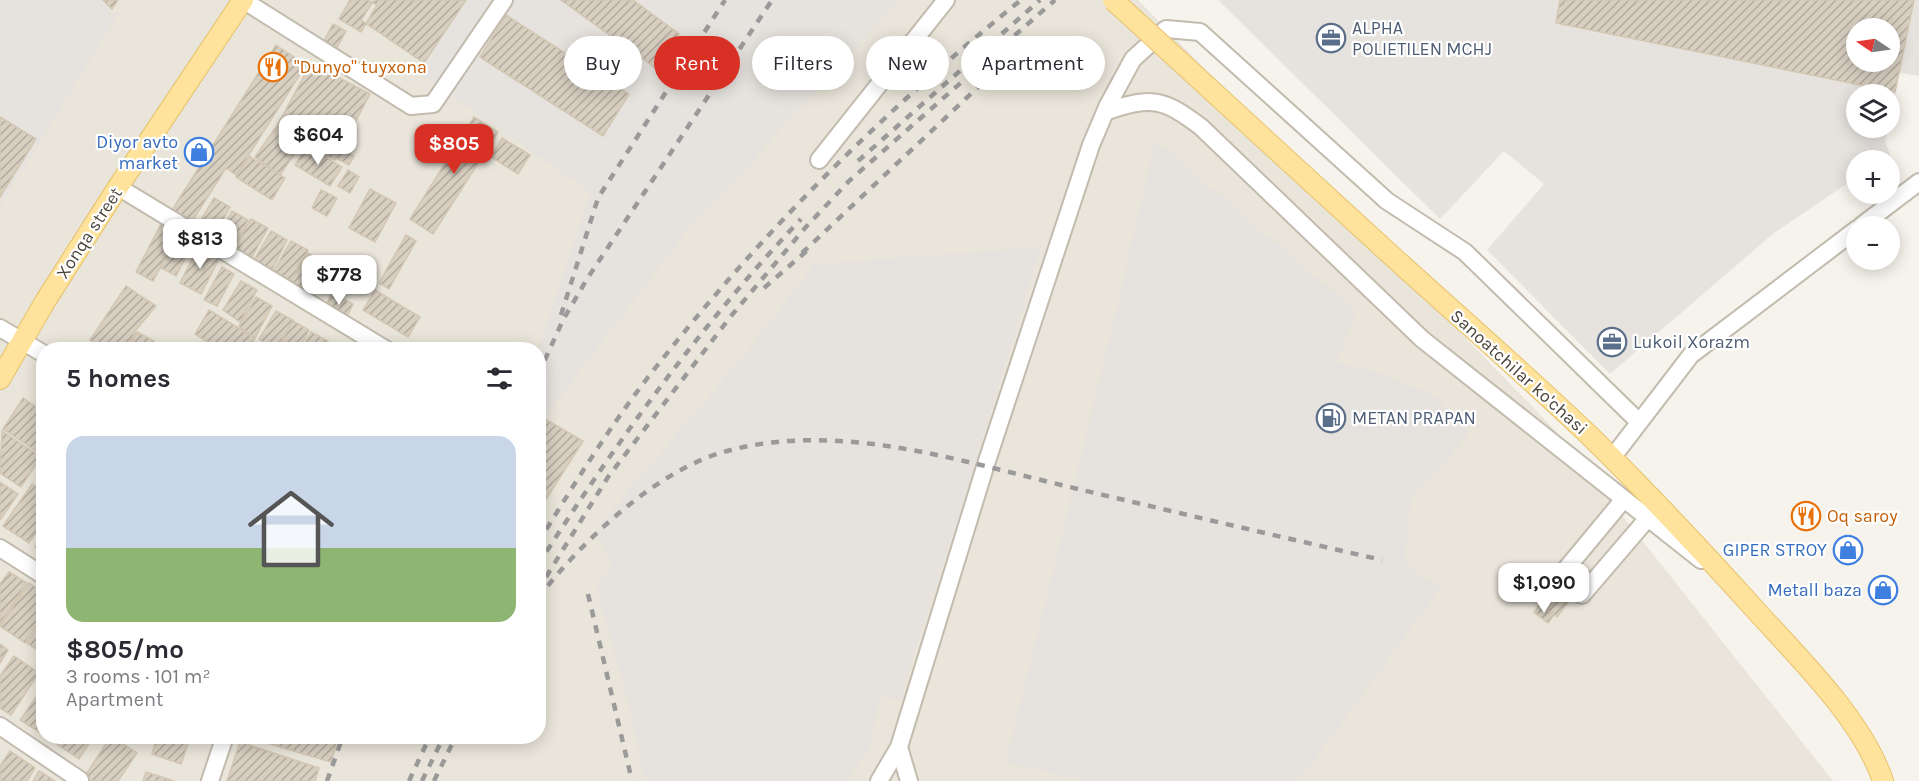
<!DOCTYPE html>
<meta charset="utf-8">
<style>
:root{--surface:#fff;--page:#f7f7f7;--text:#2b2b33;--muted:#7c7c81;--line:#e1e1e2;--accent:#d93025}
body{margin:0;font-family:Karla,sans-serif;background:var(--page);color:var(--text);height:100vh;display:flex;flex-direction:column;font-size:22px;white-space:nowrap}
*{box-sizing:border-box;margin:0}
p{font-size:20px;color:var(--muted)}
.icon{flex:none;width:33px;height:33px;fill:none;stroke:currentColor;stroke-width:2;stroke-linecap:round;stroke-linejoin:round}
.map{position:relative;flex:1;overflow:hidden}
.details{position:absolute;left:36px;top:342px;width:510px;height:402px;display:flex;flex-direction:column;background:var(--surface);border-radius:24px;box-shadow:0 3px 15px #0003}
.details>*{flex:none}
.hud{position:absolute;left:564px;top:36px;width:570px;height:54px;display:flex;gap:12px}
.needle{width:39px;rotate:283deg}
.controls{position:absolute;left:1846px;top:18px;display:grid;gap:12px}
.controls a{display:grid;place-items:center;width:54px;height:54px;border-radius:50%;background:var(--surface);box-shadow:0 3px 15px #0003;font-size:30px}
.price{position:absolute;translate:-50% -51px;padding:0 14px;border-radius:12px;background:#fff;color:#222;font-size:20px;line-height:39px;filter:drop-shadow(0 2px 3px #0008)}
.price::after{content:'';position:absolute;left:50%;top:36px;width:18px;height:14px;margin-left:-9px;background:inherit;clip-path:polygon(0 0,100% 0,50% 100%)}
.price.selected{background:var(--accent);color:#fff}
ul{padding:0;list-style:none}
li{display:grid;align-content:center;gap:12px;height:318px;padding:0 30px}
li+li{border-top:2px solid var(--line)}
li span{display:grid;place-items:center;height:186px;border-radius:18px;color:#555}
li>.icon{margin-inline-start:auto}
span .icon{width:108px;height:108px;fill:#fffc;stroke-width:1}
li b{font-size:26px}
h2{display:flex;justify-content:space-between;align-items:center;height:72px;padding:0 30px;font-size:26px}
.chip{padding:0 21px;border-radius:27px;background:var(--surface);box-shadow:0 3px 15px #0003;font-size:21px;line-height:54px}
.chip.selected{background:var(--accent);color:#fff}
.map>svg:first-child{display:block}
.residential{fill:#eae5da;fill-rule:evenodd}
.industrial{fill:#e6e2dd;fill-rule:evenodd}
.building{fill:url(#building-hatch);stroke:#d3c7b4;stroke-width:1.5;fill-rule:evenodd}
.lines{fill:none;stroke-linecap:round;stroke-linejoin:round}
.minor-casing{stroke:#c2bbae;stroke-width:20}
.major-casing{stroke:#e6c16a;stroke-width:22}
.minor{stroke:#fff;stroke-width:16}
.major{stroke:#ffe39c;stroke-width:20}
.rail{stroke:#9a9a9a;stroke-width:4.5;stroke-dasharray:8 8;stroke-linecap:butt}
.major-bridge-casing{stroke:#e6c16a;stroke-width:22;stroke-linecap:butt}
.major-bridge{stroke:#ffe39c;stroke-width:20}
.labels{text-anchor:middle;stroke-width:4.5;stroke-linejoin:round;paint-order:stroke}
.service-label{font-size:18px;fill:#4e5e75;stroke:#fff;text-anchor:start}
.food-label{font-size:18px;fill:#c56008;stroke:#fff;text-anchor:start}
.shop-label{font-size:18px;fill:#366cbe;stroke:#fff;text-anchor:end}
.street-label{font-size:18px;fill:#4b4439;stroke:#fff}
</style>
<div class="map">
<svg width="1919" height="781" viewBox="0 0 1919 781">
<defs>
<pattern id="building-hatch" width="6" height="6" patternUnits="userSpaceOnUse" patternTransform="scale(1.5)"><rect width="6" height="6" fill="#d8cfc1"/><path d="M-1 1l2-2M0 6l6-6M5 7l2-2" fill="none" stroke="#b1aa9e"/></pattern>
</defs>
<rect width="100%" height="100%" fill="#f6f3ec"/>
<path class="residential" d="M0,0H1138L1552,427L1833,781H0ZM44,350H538V736H44Z"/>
<path class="industrial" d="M0,0H118L108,12L119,13L0,207Z
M467,0H901L683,236L548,413L539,406L538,349L590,192L418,72Z
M1218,0H1919V76L1899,73L1890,119V94H1857V128H1888L1885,141L1890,155L1882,160H1857V177L1774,233L1610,374L1487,250L1544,184L1504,151L1440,219ZM1857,28H1890V62H1857Z
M1155,140L1356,311L1337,363L1380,373L1437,397L1470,433L1411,500L1404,561L1440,589L1299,781H1088L1006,763L1116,313Z
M1041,247L957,523L907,673L902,700L880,697L869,752L845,781H645L631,712L595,583L613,567L595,530L745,354L814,264Z"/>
<path class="building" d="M103,0H118L112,9Z
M350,0H368L377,5L361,32L339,19Z
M374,0H466L424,63L361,20Z
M561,0H633L679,34L654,67Z
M1560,0H1914L1895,92L1556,23ZM1857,28H1890V62H1857Z
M506,15L629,94L603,136L480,57Z
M333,24L346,31L332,57L319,50Z
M276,45L306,65L236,175L226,168L186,231L167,218Z
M311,63L370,94L335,160L276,128Z
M0,117L36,139L0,197Z
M474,117L498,132L433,234L410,219Z
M275,128L300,146L280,175L255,157Z
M502,138L530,155L518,174L491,157Z
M307,146L342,167L330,186L295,165Z
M341,149L354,156L349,165L336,158Z
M249,156L285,178L272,200L236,177Z
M348,170L359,177L350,193L338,186Z
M370,189L396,203L375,242L349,228Z
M321,190L337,198L327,216L312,208Z
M214,198L230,207L213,238L197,226Z
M232,211L248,220L232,252L215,240Z
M251,219L268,228L251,259L234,248Z
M161,224L178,234L153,281L136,272Z
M271,231L287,240L271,272L254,260Z
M178,234L193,243L176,276L160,267Z
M406,235L416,241L389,289L379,283Z
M291,241L308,250L291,282L274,270Z
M199,246L220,257L201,294L180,283Z
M308,253L325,262L308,293L291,282Z
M222,267L234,274L217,306L204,300Z
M241,281L257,290L240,322L223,310Z
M126,286L156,306L136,330L126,350H104L90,340Z
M375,290L420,317L408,337L363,310Z
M332,293L353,304L346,318L325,307Z
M256,297L272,306L255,338L239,326Z
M209,310L255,338L248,350H220L195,334Z
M276,311L293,320L277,350H273L259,339Z
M293,321L309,330L299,350H276Z
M137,332L154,341L149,350H127Z
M311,332L328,341L323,350H301Z
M23,398L44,412L42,455L3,429Z
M538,415L583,441L538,512Z
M2,431L41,457L21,487L0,473Z
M0,482L18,494L0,520Z
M32,484L44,492V521L29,543L3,526Z
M44,535V552L35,547Z
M9,572L27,583L0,624V584Z
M29,583L44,593V615L25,643L0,626Z
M1556,583L1573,596L1557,617L1540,604Z
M1540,604L1554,615L1548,623L1534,612Z
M44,619V654L27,643Z
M0,644L8,650L0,663Z
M14,656L39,673L11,715L0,708V676Z
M44,686V735L20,720Z
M58,736H94L79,759L54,742Z
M111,736L137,753L118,781H87L83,779Z
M157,736H175L189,741L181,764L152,754Z
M243,736H339L331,762Z
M240,742L319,768L315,781H227Z
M10,751L35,768L27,781H0V766Z
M39,771L55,781H33Z
M146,772L174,781H143Z"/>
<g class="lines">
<g class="minor-casing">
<path id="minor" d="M243,0L411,106L433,104L504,0
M1105,112C1151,96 1163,98 1201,127L1422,339L1701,560
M819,160L946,0
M118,187L387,350
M1861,226L1919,182
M0,328L44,354
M1612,458L1691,355L1857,229
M1624,499L1561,575L1582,595L1648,518
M0,548L44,576
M0,726L80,780
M899,747L909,781
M210,781L225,736
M879,781L899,747L985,467L1091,145L1108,105L1133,59L1166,29L1200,32L1387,201L1465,252L1639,422"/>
</g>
<g class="major-casing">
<path id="major" d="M1380,245C1450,309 1522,371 1591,437C1649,494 1705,554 1760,615C1802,661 1863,721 1883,781
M0,379L46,300L118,187L243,0"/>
</g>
<use href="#minor" class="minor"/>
<use href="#major" class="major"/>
<path class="rail" d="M858,161L1040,0
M802,253L993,73
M764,288L809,249
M561,315L598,198L725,0
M538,375L563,320L587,279L772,0
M538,543C573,486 608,429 649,376C759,235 881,113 1021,0
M538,565C616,442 701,325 801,219
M546,577L608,477L731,316L805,228L849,181L1055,0
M588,594L632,781
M538,598C582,541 656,470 727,451C842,420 966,463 1078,489C1179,513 1281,537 1382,560
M327,781L343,736
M409,781L430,736
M422,781L444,736
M434,781L456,736"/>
<g class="major-bridge-casing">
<path id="major-bridge" d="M1113,0L1380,245"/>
</g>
<use href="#major-bridge" class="major-bridge"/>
</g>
<defs>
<g id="office-ring" transform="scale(1.5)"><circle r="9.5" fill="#fff" stroke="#5c6f8a" stroke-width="1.5"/><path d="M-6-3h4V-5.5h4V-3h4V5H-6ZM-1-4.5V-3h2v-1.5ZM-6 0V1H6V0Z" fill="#5c6f8a"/></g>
<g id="restaurant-ring" transform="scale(1.5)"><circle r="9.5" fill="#fff" stroke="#e8710a" stroke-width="1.5"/><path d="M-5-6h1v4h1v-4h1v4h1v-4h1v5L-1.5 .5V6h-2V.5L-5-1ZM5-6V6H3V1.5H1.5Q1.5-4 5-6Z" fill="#e8710a"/></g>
<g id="shop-ring" transform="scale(1.5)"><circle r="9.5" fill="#fff" stroke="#3f7fe0" stroke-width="1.5"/><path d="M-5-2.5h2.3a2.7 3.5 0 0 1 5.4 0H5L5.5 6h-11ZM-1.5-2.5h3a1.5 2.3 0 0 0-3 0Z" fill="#3f7fe0"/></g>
<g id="fuel-ring" transform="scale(1.5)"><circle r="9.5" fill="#fff" stroke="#5c6f8a" stroke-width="1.5"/><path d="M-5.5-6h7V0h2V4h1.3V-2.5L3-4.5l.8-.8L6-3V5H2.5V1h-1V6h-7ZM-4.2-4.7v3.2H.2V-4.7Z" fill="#5c6f8a"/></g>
</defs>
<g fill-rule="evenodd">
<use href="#office-ring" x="1331" y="38"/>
<use href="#restaurant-ring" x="273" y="67"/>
<use href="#shop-ring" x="199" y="152"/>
<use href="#office-ring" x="1612" y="342"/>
<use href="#fuel-ring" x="1331" y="418"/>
<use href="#restaurant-ring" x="1806" y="516"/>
<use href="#shop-ring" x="1848" y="550"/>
<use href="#shop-ring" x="1883" y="590"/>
</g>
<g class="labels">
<g class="service-label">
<text x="1352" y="34">ALPHA<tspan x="1352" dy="21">POLIETILEN MCHJ</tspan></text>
<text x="1633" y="348">Lukoil Xorazm</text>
<text x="1352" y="424">METAN PRAPAN</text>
</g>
<g class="food-label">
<text x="294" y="73">"Dunyo" tuyxona</text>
<text x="1827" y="522">Oq saroy</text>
</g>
<g class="shop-label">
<text x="178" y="148">Diyor avto<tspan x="178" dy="21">market</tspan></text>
<text x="1827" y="556">GIPER STROY</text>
<text x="1862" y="596">Metall baza</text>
</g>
<g class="street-label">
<text transform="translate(89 233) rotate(-57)" y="6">Xonqa street</text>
<text transform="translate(1519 372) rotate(42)" y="6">Sanoatchilar ko'chasi</text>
</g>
</g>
</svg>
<div class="controls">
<a><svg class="needle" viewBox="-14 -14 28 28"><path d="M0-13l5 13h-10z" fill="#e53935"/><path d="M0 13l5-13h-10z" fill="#7c7c81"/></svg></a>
<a><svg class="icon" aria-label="layers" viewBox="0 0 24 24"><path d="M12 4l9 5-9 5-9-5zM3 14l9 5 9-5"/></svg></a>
<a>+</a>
<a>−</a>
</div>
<b class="price" style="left:318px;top:166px">$604</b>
<b class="price selected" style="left:454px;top:175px">$805</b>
<b class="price" style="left:200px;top:270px">$813</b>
<b class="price" style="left:339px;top:306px">$778</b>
<b class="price" style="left:1544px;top:614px">$1,090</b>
<div class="hud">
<a class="chip">Buy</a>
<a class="chip selected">Rent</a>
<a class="chip">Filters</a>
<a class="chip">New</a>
<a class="chip">Apartment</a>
</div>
<section class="details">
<h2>5 homes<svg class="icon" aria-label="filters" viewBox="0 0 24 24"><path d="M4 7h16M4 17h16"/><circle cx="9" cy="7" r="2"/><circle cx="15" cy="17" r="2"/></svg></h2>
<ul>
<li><span style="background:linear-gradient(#c9d6e8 60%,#8fb573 0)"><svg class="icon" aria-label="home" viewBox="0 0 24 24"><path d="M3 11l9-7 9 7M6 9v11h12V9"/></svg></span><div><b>$805/mo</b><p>3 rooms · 101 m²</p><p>Apartment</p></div></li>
</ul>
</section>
</div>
